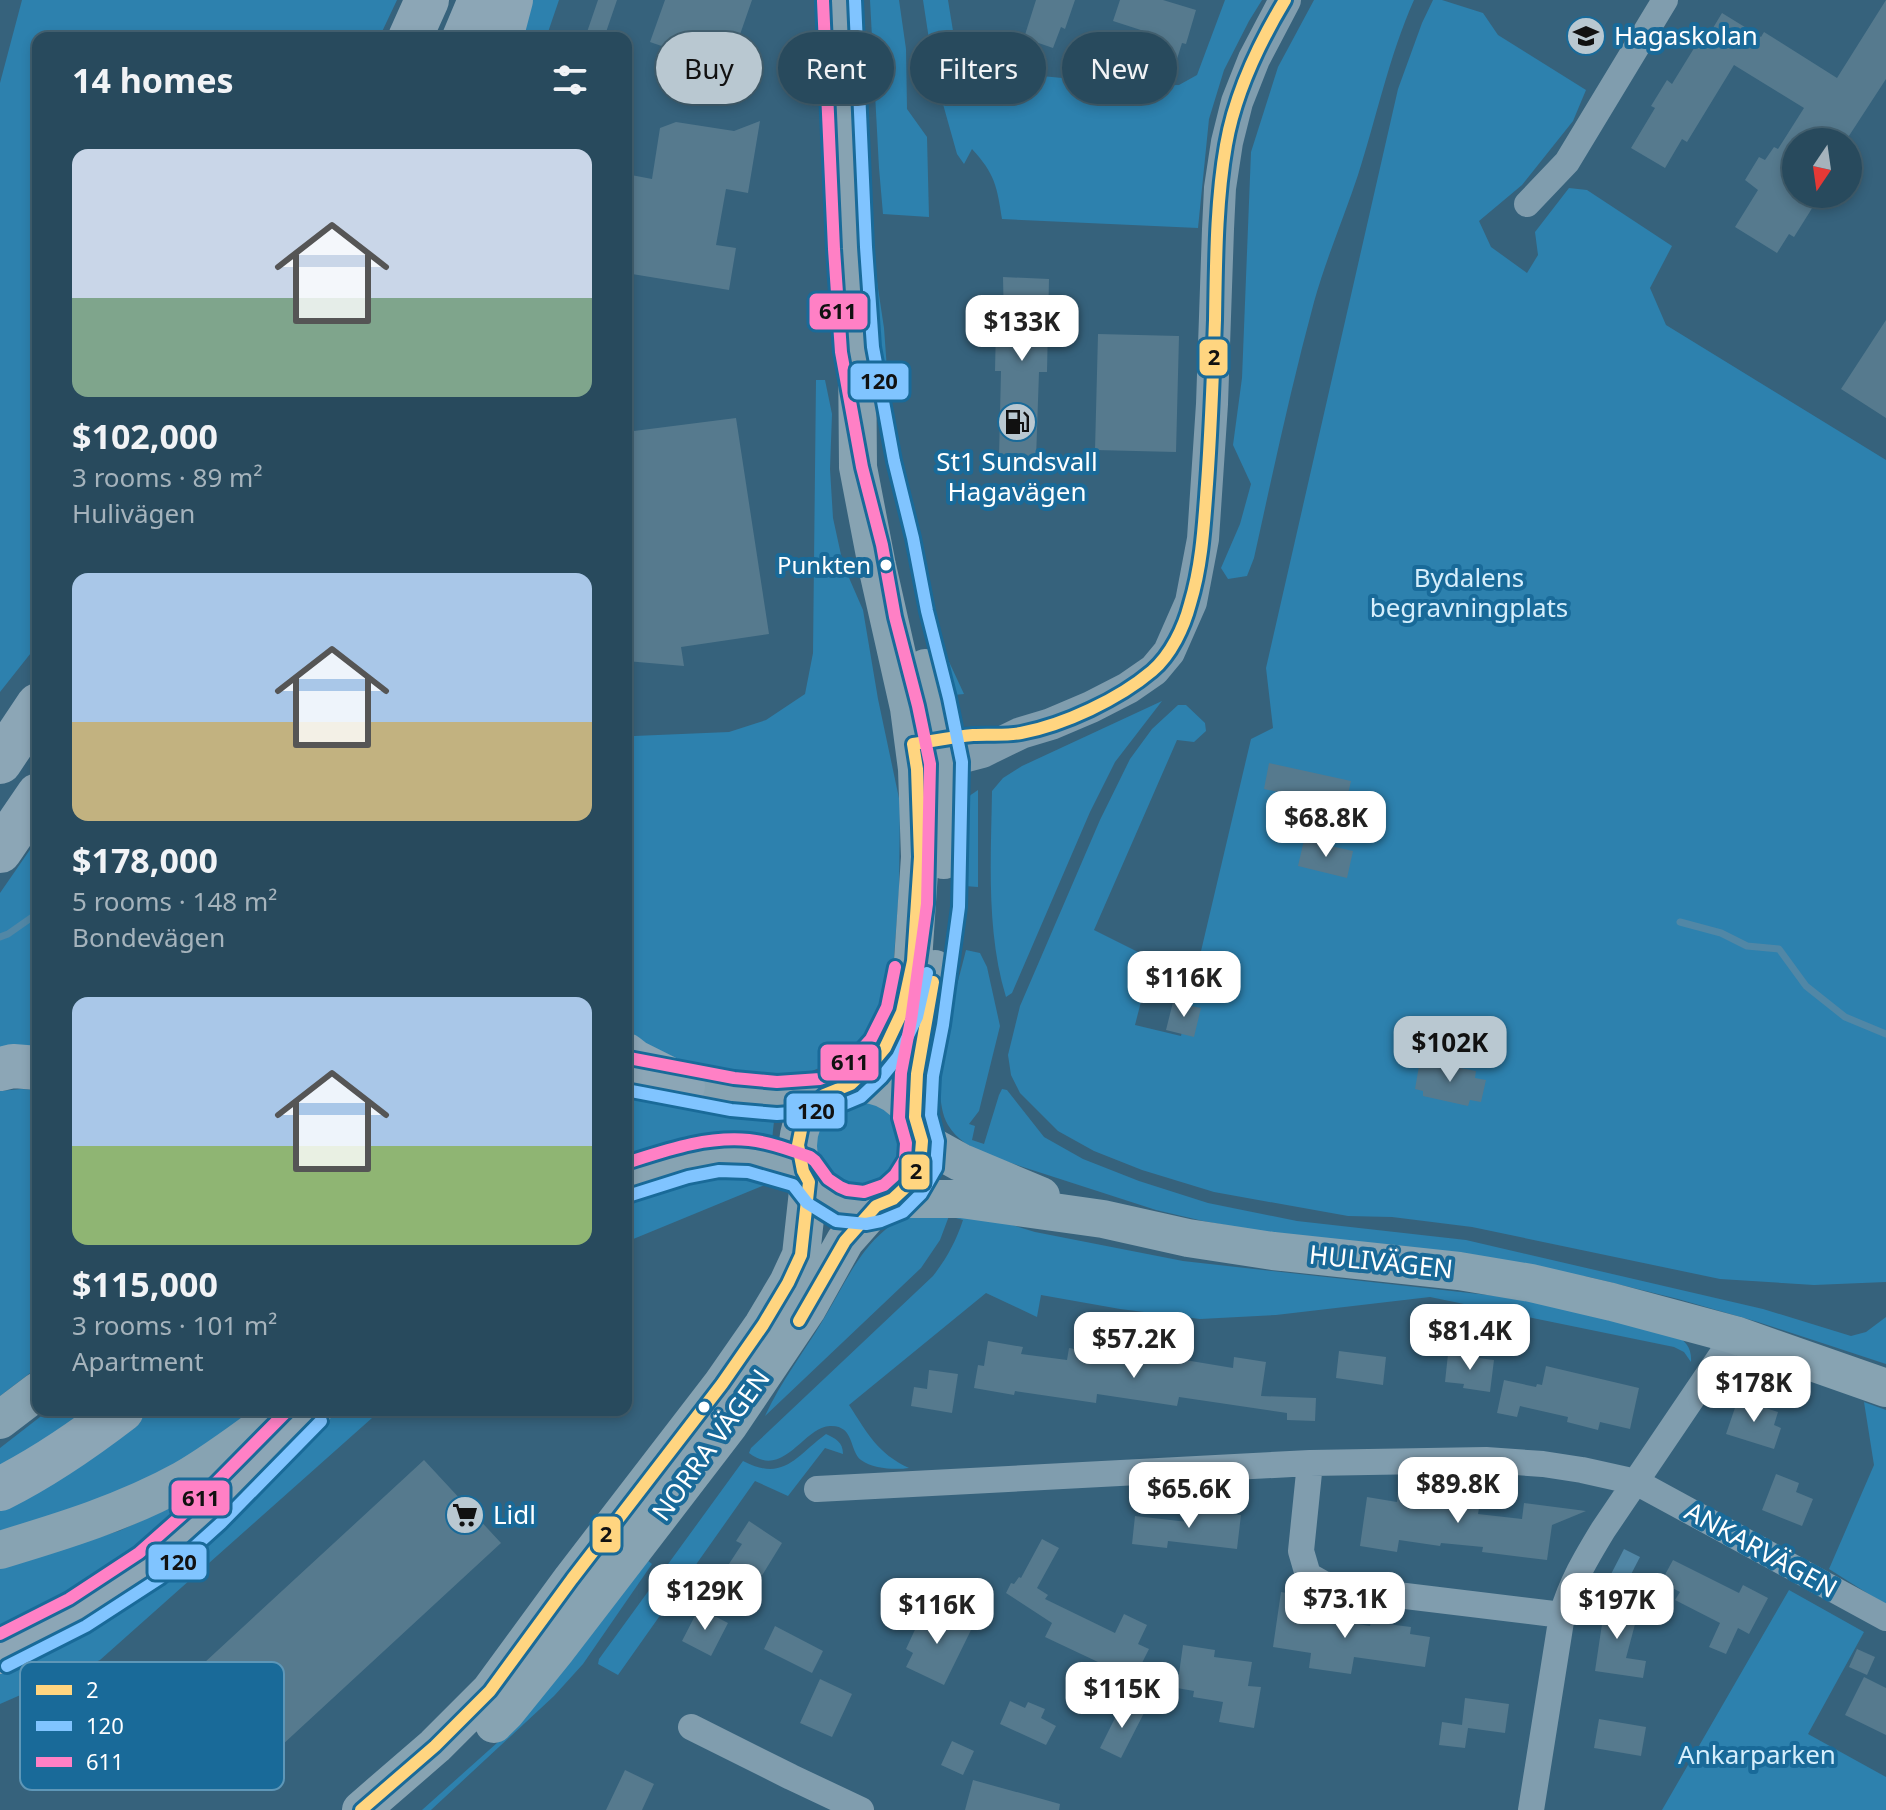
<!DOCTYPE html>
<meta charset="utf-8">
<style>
:root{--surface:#284a5d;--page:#345466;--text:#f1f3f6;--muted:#a5b3bc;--line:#446272;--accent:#b9c8d1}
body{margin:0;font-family:"Noto Sans",sans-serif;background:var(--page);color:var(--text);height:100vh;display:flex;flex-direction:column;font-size:30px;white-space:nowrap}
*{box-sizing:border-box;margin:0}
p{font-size:26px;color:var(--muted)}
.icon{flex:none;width:44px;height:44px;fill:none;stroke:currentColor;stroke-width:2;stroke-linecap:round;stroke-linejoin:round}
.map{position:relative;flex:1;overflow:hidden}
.sheet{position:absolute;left:32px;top:32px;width:600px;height:1384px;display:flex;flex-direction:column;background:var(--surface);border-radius:16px;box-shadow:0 4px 12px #0003,0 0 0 2px var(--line)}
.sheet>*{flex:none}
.banner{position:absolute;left:656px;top:32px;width:760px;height:72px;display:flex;gap:16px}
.needle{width:52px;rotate:193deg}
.fabs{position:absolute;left:1782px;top:128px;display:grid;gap:16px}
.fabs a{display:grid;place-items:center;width:80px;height:80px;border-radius:50%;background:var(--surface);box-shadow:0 4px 12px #0003,0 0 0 2px var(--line);font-size:40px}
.price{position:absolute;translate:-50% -68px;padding:0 18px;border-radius:16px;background:#fff;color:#222;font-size:26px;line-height:52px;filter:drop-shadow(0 2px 4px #0008)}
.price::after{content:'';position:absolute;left:50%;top:48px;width:24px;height:18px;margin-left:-12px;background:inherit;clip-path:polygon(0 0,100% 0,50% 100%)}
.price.active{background:var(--accent);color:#111}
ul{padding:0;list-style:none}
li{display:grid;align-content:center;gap:16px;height:424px;padding:0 40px}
li span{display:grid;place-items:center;height:248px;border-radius:16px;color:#555}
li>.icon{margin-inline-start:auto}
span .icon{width:144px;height:144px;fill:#fffc;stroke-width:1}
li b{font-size:34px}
h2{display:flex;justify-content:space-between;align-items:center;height:96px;padding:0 40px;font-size:34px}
.chip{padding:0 28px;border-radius:36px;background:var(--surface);box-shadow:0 4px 12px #0003,0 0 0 2px var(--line);font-size:28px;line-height:72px}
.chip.active{background:var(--accent);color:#111}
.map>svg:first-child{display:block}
.green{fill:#2d81ae}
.water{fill:#5187a6}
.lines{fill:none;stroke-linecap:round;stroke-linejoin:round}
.stream{stroke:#5187a6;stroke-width:7}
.building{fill:#567a8e}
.minor{stroke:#809dae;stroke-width:26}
.tertiary{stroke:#809dae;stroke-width:32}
.secondary{stroke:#87a3b2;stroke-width:38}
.motorway{stroke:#8ca6b6;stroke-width:44}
.bus-1-casing{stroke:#196a99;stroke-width:18}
.bus-2-casing{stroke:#196a99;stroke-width:18}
.bus-3-casing{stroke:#196a99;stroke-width:18}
.bus-1{stroke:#ffd580;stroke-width:12}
.bus-2{stroke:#80c4ff;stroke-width:12}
.bus-3{stroke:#ff80c5;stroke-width:12}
.bus-dot{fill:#fff;stroke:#196a99;stroke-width:3}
.labels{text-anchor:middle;stroke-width:8;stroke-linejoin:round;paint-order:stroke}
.bus-label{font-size:24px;fill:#fff;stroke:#196a99;text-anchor:end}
.poi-label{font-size:26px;fill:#fff;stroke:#196a99;text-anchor:start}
.park-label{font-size:26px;fill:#d5eefc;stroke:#196a99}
.street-label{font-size:26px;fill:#fff;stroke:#196a99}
.key{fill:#196a99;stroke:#5e97b8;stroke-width:2}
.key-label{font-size:22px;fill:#fff}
.line-badge{stroke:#196a99;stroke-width:3}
.pale-badge-label{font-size:22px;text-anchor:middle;font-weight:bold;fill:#111}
</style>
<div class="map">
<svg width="1886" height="1810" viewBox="0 0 1886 1810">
<rect width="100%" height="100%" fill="#36627c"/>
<path class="green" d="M22,0H397L379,38H38V644L0,692V83Z
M532,0H559L546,38H519Z
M870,0H899L906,49L907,109L927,137L929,217L883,214L879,168Z
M923,0H948L959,68L1144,86L1179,85L1197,75L1225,0H1262L1249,21L1224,70L1209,119L1198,228L1002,219C997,186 995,174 972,149L964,164L957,154L934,72Z
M1314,0H1414C1389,56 1377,116 1358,175C1344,217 1326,259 1314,302C1291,387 1273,472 1254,558L1247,576L1228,579L1221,568L1240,524L1251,484L1233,445L1242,378L1251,152L1278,67Z
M1433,0H1442L1483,13L1498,35L1586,90L1573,121L1522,185L1479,221L1491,247L1527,273L1538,255L1535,232L1569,188L1587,190L1672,246L1650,288L1666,325L1886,460V1282L1814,1285L1720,1279L1472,1227L1392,1217L1348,1216L1214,1192L1142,1170L1094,1151L1058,1131L1020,1093L1011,1075L1008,1055L1020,1006L1100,820L1130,759L1152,729L1178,705H1186L1205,723L1206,731L1194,742L1177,740L1094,930L1140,953L1147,968L1144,990L1135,1025L1181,1036L1251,739L1273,728L1266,668L1398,89L1422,23Z
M873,255L884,328L888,383L896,450L914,541L944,651L964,694L954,695L944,691C924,612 902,533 888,452C877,387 871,322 867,256Z
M816,380H825L832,414L830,469L833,518L843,564L863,610L878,699L900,803L899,890L892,984L877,1022L849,1056L802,1075L737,1077L688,1066L626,1035V732L634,736L729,732L766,720L805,694L813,653Z
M1162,701L1115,762L1090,812L1012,993L1006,997C986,931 991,859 992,791L1003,778L1022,766Z
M978,790V887L964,886C962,864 952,822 964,803C967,797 972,794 978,790Z
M38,838V1057L0,1059V893Z
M966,950L980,953L987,967L1000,1026L979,1111L969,1124L975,1126L972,1140L984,1144L999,1095L1002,1089L1007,1090L1044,1137L1083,1159L1139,1181L1208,1203L1297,1221L1466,1240L1763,1309L1851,1336L1866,1332L1886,1317V1364L1758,1322L1678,1299L1589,1277L1295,1238L1203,1221L1156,1210L986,1155C971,1147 957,1140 948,1125C926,1088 956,991 966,950Z
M21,1089L38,1090V1367L0,1396V1091Z
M626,1089L701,1105L780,1107L774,1121L772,1140C714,1127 680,1141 626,1162Z
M813 1145a45 45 0 1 1 90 0a45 45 0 1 1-90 0Z
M750,1178L767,1184L626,1242V1205L666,1188L711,1179Z
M921,1212H970L1035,1232L1183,1261L1542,1301L1675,1334C1686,1342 1692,1348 1691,1362L1684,1352L1674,1347L1430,1297L1276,1315L1200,1319L1120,1309L1041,1295L1037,1317L986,1293L849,1405C868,1434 877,1453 909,1468C896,1470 873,1469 861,1460C849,1451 855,1425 830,1426C803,1427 784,1480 749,1453L751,1448L933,1276C947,1258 956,1241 963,1220L949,1216L940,1240L921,1268L765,1416C781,1381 804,1352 823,1320C844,1286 859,1247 893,1224C901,1219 912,1216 921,1212Z
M1864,1402L1886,1410V1605L1829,1569L1874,1465Z
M49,1410H95L0,1475V1448Z
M147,1410H260L241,1426L127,1491L0,1534V1510L99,1448Z
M332,1410H381L100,1660L0,1704V1668L225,1519Z
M826,1434C836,1439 843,1442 843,1454L825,1448L788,1496L755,1481L618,1675L598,1664L599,1659L743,1461C784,1482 795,1457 826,1434Z
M213,1488L88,1588L0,1633V1566L119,1531Z
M647,1560L652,1564L583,1664L554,1696L431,1810H422L507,1734Z
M1789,1590L1864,1632L1808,1734L1886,1777V1810H1662Z"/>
<path class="water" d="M1624,1549L1640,1557L1625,1586L1609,1578Z"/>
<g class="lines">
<path class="stream" d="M1680,922L1721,933L1747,946L1779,949L1806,986L1845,1017L1886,1034
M0,937L8,934L38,913"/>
</g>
<path class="building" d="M598,0H617L604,38H585Z
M665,0H752L728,69L650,42Z
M1036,0H1075L1065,29L1061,27L1053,48L1024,38Z
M1120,0H1163L1196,10L1186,44L1182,43L1177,59L1142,48L1147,32L1113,21Z
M1886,0V79L1845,142H1796V194H1821L1794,237L1789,234L1777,253L1735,227L1758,190L1745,180L1759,157L1765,160L1774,147L1778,149L1804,108L1734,65L1687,142L1682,139L1665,168L1631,148L1655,108L1651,106L1667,80L1672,84L1696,45L1701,48L1722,13L1761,37L1764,32L1837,78Z
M760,121L748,193L726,189L716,245L736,248L729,290L626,273V174L652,179L660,128L676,122L734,131Z
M1003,277L1049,279L1047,372H1039L1036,459L999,458L1001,371H995L996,325H1004Z
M1886,320V418L1841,389Z
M1098,334L1179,336L1176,452L1095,450Z
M736,418L769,634L681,647L684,666L626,661V432Z
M1269,763L1351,781L1345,807L1264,789Z
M1304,840L1353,851L1347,878L1298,866Z
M1173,1002L1201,1008L1194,1037L1166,1030Z
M1430,1062L1476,1071L1475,1078L1486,1080L1481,1102L1470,1100L1468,1106L1423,1096V1091L1415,1089L1419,1066L1429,1068Z
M988,1341L1023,1347L1021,1354L1067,1360L1069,1348L1104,1354L1103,1357L1151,1364L1153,1352L1186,1357L1185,1360L1233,1368L1234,1357L1266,1362L1261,1396L1316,1398L1315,1421L1287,1420V1413L1179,1397L1177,1406L1097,1394L1096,1403L1015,1391L1014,1395L974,1388L978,1365L984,1366Z
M1339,1351L1386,1357L1383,1385L1336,1378Z
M1448,1354L1494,1360L1490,1392L1463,1388L1464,1384L1445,1382Z
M1546,1366L1639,1388L1630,1429L1600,1422L1598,1430L1567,1422L1568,1417L1520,1406L1517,1417L1497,1413L1504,1380L1536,1387L1537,1384L1542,1385Z
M929,1370L958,1374L952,1413L911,1406L914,1387L927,1389Z
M1738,1399L1778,1412L1774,1425L1781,1428L1774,1449L1726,1434Z
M424,1460L501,1543L281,1746L204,1663Z
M1776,1474L1799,1483L1796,1492L1813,1499L1802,1526L1762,1510Z
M1399,1484L1426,1488L1425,1494L1480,1503L1478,1514L1522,1519L1524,1503L1586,1511L1552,1525L1547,1560L1482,1552L1483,1547L1441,1543L1440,1546L1399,1540L1397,1552L1360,1546L1367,1497L1397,1502Z
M1190,1510L1241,1515L1237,1549L1168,1541L1167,1548L1132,1544L1135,1516L1188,1522Z
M749,1521L782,1543L761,1577L757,1574L749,1586L725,1570L742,1544L736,1541Z
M1042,1539L1059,1548L1037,1588L1048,1595L1045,1599L1115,1633L1124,1614L1147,1625L1138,1644L1149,1649L1134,1679L1045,1637L1052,1623L1006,1593L1011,1583L1014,1584L1019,1577L1021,1578Z
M1673,1560L1739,1593L1743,1585L1768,1598L1749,1634L1738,1628L1726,1654L1709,1647L1720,1623L1675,1600L1680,1592L1661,1582Z
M1281,1592L1299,1595L1296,1614L1370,1626L1371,1622L1411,1627L1410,1634L1430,1637L1425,1667L1354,1657L1351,1674L1309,1668L1311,1653L1273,1647Z
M1604,1595L1638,1613L1626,1658L1646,1661L1643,1678L1595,1671L1602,1624L1598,1623Z
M699,1608L728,1623L711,1656L682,1641Z
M933,1610L972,1628L944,1685L906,1667L913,1653L906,1649L919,1621L926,1624Z
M775,1626L823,1651L812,1673L764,1649Z
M1183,1645L1215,1650L1214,1657L1252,1662L1248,1686L1261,1687L1254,1728L1219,1722L1223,1702L1193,1697L1194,1691L1177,1688Z
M1857,1649L1875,1657L1867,1675L1849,1667Z
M1864,1677L1886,1688V1735L1845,1715Z
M820,1679L852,1694L832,1737L800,1723Z
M1465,1698L1509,1704L1505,1733L1468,1728L1465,1748L1439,1745L1442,1722L1462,1725Z
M1010,1701L1025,1708L1028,1702L1045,1709L1041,1718L1056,1726L1046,1745L1000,1724Z
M1123,1702L1144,1713L1121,1758L1100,1748Z
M1599,1719L1646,1727L1641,1756L1594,1748Z
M952,1741L974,1751L963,1775L941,1765Z
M625,1770L654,1784L642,1810H606Z
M973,1780L1060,1804L1059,1810H965Z"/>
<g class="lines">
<path class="minor" d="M1527,204L1567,162L1665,0
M1310,1463L1301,1551L1308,1575L1324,1584L1348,1589L1562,1615
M817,1489L1310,1463L1486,1460L1543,1464L1582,1470L1636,1482L1886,1618
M691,1727L791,1777L861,1810
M1531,1810L1562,1615C1571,1583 1586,1558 1603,1530L1735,1335"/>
<path class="tertiary" d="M921,768L982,752L1021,733L1051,724L1091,707L1128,688L1154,670L1169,652L1191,602L1203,539L1212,404L1218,229L1220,188L1227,142L1237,102L1254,59L1285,0"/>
<path class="secondary" d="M839,0L850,248L857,349L858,467L877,566L909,708L917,769L920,857L913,961L902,1012L885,1048L870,1066L851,1084
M925,668L946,763L944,860
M653,1080L732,1094L777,1098L824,1095
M798 1146a62 62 0 1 1 124 0a62 62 0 1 1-124 0Z
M915,1117L917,1074L935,969
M922,1141L960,1162L1041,1196
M626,1180C661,1164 709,1152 748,1156C766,1158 785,1166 803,1171
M893,1199H961L1103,1219L1188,1238L1273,1251L1459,1271L1531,1283L1612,1302L1735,1335L1886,1388
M0,1420L38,1391
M0,1550C63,1531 125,1512 183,1480C218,1460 251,1434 284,1410
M494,1724L506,1712L557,1649L729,1425L807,1309L845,1241L876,1206
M361,1810L435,1746L490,1691L572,1579L722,1384L763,1325L788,1283L801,1255L809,1182"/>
<path class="motorway" d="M410,38L427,0
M464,38L480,0
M501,38L511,0
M0,762L38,705
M0,851L38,795
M626,1055L635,1062L683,1086
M0,1069L13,1066L38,1068
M0,1489C44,1467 83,1440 122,1410
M0,1652L77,1613L149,1566L210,1512L310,1410"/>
<g class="bus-1-casing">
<path id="bus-1" d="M799,1321L845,1241L876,1206L893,1199L908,1185L920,1165L922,1141L915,1117L917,1074L933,982
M361,1810L435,1746L490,1691L572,1579L722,1384L763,1325L788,1283L801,1255L809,1182L803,1171L798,1145L803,1120L810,1108L824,1095L851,1084L870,1066L885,1048L902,1012L913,961L920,857L917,769L913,744C933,741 953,737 973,735C989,734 1006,736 1021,733C1064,725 1119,699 1152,671C1171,655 1184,627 1190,604C1202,565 1204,524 1207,484C1211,429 1213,375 1215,320C1216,262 1216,202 1226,145C1235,93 1258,45 1285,0"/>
</g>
<g class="bus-2-casing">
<path id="bus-2" d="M626,1090L731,1110L777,1114L830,1110L861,1097L881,1078L898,1057L917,1017L927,973
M631,1195L688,1177L719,1171L748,1172L793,1185L807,1203L836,1221L866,1224L881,1221L903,1212L921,1194L936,1168L938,1141L931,1115L933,1076L943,1025L959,907L962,762L949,698L927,611L913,538L894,461L873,347L866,247L855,0
M7,1666L86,1626L160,1578L221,1523L321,1421"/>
</g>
<g class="bus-3-casing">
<path id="bus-3" d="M629,1058L734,1078L777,1082L820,1079L843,1070L871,1039L887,1007L895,967
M626,1163C667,1150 706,1136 749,1140C769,1142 791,1150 810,1157L815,1161L828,1179L840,1187L847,1190L864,1192L884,1185L895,1175L905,1159L906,1143L899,1118L901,1073L911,1020L927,904L930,764L918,706L895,617L882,545L862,467L841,352L834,249L823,1
M0,1634L69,1599L139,1553L199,1500L288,1410"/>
</g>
<use href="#bus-1" class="bus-1"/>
<use href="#bus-2" class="bus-2"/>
<use href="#bus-3" class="bus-3"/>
</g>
<defs>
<g id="school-disc" transform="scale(2)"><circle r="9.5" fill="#b9c8d1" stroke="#196a99"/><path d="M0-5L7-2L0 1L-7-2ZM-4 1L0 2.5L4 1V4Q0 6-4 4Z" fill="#111"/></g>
<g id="fuel-disc" transform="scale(2)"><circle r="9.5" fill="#b9c8d1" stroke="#196a99"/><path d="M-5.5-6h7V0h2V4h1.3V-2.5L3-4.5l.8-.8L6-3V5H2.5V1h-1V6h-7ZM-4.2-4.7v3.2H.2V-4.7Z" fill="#111"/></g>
<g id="supermarket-disc" transform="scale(2)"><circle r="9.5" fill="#b9c8d1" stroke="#196a99"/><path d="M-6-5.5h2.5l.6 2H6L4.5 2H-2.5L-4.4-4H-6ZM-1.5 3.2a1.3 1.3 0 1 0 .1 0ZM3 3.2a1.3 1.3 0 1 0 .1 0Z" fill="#111"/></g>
</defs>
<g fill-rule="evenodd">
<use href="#school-disc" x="1586" y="36"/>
<use href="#fuel-disc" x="1017" y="422"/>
<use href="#supermarket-disc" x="465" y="1515"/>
</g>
<g class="bus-dot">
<circle cx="886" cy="565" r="7"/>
<circle cx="704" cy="1407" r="7"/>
</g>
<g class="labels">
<g class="bus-label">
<text x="871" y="574">Punkten</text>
</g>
<g class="poi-label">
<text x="1614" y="45">Hagaskolan</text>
<text x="1017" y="471" text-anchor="middle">St1 Sundsvall<tspan x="1017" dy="30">Hagavägen</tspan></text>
<text x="493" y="1524">Lidl</text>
</g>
<g class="park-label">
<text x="1469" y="587">Bydalens<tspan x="1469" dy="30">begravningplats</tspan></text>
<text x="1757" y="1764">Ankarparken</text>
</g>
<g class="street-label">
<text transform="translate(1381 1262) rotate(6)" y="9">HULIVÄGEN</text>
<text transform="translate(711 1445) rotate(-54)" y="9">NORRA VÄGEN</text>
<text transform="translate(1761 1550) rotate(29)" y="9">ANKARVÄGEN</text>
</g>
</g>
<rect x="20" y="1662" width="264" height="128" rx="12" class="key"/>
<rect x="36" y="1685" width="36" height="10" fill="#ffd580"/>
<rect x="36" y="1721" width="36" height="10" fill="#80c4ff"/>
<rect x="36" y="1757" width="36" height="10" fill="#ff80c5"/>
<g class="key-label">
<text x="86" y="1698">2</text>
<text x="86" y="1734">120</text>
<text x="86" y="1770">611</text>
</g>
<g class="line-badge">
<rect x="808" y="292" width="61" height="39" rx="8" fill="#ff80c5"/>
<rect x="1198" y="338" width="31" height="39" rx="8" fill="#ffd580"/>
<rect x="849" y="362" width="61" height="39" rx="8" fill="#80c4ff"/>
<rect x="819" y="1043" width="61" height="39" rx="8" fill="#ff80c5"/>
<rect x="785" y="1092" width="61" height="38" rx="8" fill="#80c4ff"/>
<rect x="900" y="1153" width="31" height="38" rx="8" fill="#ffd580"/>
<rect x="170" y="1479" width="61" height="38" rx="8" fill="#ff80c5"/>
<rect x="591" y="1515" width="31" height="39" rx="8" fill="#ffd580"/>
<rect x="147" y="1543" width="61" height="38" rx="8" fill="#80c4ff"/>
</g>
<g class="pale-badge-label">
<text x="838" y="319">611</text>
<text x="1214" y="365">2</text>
<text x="879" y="389">120</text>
<text x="850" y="1070">611</text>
<text x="816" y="1119">120</text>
<text x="916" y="1179">2</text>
<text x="201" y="1506">611</text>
<text x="606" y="1542">2</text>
<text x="178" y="1570">120</text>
</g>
</svg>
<div class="fabs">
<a><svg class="needle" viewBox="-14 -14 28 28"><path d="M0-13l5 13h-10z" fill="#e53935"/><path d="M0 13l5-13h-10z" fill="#a5b3bc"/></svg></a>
</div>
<b class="price" style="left:1022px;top:363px">$133K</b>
<b class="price" style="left:1326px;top:859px">$68.8K</b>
<b class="price" style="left:1184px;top:1019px">$116K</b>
<b class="price active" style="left:1450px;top:1084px">$102K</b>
<b class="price" style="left:1470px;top:1372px">$81.4K</b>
<b class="price" style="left:1134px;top:1380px">$57.2K</b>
<b class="price" style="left:1754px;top:1424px">$178K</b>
<b class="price" style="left:1458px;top:1525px">$89.8K</b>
<b class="price" style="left:1189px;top:1530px">$65.6K</b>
<b class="price" style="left:705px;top:1632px">$129K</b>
<b class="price" style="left:1345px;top:1640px">$73.1K</b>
<b class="price" style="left:1617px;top:1641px">$197K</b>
<b class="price" style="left:937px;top:1646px">$116K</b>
<b class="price" style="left:1122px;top:1730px">$115K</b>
<div class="banner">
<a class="chip active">Buy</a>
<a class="chip">Rent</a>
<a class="chip">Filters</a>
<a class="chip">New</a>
</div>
<section class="sheet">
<h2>14 homes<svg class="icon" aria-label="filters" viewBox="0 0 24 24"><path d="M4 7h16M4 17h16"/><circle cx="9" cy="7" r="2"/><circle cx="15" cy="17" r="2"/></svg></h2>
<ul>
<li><span style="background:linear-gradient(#c9d6e8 60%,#7fa58c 0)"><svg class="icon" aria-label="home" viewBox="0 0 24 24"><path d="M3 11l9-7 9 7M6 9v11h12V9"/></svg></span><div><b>$102,000</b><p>3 rooms · 89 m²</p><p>Hulivägen</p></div></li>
<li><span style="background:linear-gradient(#a9c7e8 60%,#c2b280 0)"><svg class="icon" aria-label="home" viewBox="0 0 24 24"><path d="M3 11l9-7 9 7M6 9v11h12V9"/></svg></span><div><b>$178,000</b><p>5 rooms · 148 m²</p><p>Bondevägen</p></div></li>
<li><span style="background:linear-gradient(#a9c7e8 60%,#8fb573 0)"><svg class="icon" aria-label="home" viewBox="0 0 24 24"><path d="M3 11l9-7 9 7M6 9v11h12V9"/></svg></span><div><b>$115,000</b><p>3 rooms · 101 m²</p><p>Apartment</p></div></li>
</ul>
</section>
</div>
